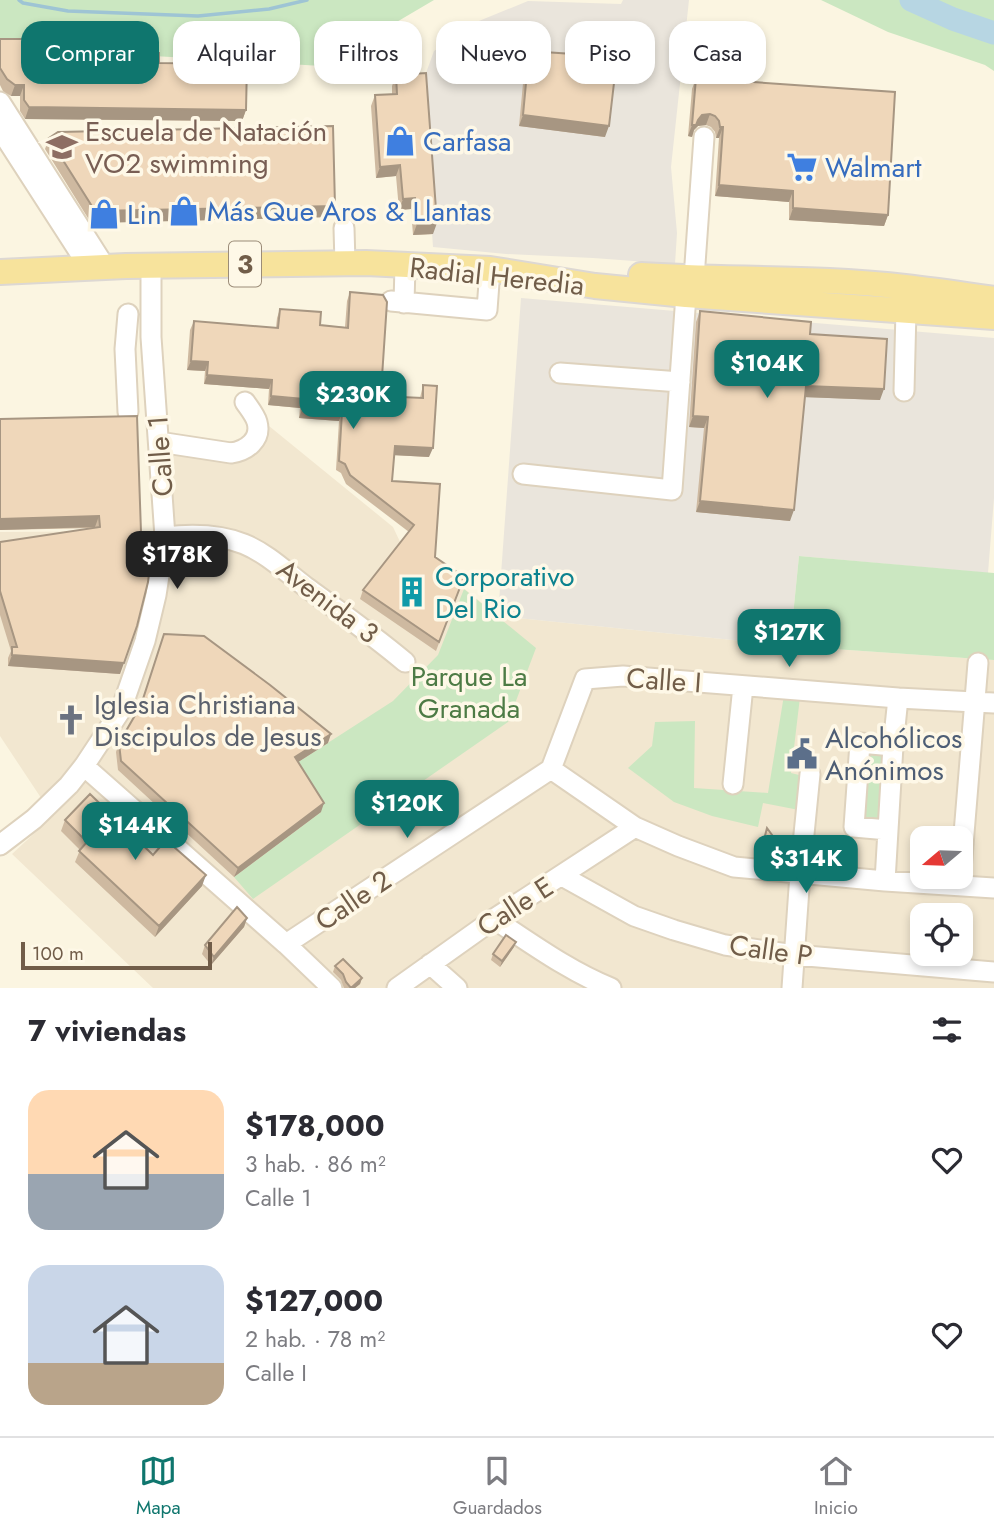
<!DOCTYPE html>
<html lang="es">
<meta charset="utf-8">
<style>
:root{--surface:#fff;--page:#f2f2f3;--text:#2b2b33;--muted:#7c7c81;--line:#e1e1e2;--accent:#0f766e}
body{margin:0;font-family:Jost,sans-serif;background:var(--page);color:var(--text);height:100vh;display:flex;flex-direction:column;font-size:26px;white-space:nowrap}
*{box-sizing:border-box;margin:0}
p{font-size:23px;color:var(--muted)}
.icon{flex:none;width:38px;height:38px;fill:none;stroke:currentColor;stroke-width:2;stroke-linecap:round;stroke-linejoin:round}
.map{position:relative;height:988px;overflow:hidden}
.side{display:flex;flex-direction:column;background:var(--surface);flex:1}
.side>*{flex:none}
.guide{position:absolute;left:21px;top:21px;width:952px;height:63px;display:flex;gap:14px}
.needle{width:46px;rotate:251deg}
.fabs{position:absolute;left:910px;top:826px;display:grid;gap:14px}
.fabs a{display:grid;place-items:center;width:63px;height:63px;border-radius:14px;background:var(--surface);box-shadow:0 4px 10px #0003;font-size:35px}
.scale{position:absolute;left:21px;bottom:18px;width:191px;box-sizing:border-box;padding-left:7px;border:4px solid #715d49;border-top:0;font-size:19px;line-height:24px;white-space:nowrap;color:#715d49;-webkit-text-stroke:5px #fef8e7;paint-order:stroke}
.price{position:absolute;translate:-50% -60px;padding:0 16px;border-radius:14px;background:var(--accent);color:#fff;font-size:23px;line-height:46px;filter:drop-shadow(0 2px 4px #0008)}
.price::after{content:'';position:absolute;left:50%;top:42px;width:21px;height:16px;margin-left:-10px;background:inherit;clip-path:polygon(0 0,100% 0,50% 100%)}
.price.current{background:#222;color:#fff}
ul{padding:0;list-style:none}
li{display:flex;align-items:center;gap:21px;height:175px;padding:0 28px}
li span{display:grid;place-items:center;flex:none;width:196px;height:140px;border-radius:21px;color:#555}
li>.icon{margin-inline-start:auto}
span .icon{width:84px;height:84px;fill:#fffc;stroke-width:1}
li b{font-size:30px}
h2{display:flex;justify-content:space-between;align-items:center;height:84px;padding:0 28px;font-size:30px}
.chip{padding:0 24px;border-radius:21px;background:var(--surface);box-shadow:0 4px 10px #0003;font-size:24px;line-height:63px}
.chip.current{background:var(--accent);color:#fff}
.dock{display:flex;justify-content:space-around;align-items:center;height:98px;border-top:2px solid var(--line);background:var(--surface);font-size:19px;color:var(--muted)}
.dock a{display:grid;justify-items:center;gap:4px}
.dock .current{color:var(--accent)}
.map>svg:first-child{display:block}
.residential{fill:#f2e7d0;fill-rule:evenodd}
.industrial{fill:#eae5dc}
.green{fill:#cbe7c1}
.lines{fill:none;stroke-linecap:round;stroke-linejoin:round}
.stream{stroke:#9ec4d4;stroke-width:3.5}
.river{stroke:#b7d6e3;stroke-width:23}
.minor-casing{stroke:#ded2bd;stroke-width:23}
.major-casing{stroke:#ddd8d3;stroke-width:28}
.minor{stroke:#fff;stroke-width:19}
.major{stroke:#f7e39c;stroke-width:24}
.wall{fill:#ceb9a0}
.shaded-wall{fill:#a79682}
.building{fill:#efd7ba;stroke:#a79682;stroke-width:2}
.labels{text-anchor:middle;stroke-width:7;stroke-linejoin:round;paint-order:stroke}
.shield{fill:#fef8e7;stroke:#9b8c78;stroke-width:2}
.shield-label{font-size:26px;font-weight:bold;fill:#715d49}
.education-label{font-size:28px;fill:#785e54;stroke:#fef8e7;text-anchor:start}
.shop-label{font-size:28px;fill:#366cbe;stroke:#fef8e7;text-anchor:start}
.street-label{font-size:28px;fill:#715d49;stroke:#fef8e7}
.culture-label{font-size:28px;fill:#0d838f;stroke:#fef8e7;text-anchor:start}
.park-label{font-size:28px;fill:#4d7b45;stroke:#fef8e7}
.worship-label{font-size:28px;fill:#5b616d;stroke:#fef8e7;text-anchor:start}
.service-label{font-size:28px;fill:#4e5e75;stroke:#fef8e7;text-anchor:start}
</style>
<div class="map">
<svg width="994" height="988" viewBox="0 0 994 988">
<rect width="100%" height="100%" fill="#fbf5e1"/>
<path class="residential" d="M269,426L393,527L402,546L420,553L498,616L790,646L994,660V988H153L12,854L53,816L0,736V532L157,531L174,518L170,452L228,462L247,460L261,450L267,437ZM922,838H961V877H922ZM922,915H961V954H922Z"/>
<path class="industrial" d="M623,0H689L671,167L677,233L675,264L593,258L506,254L433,247L422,84L434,51L474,23L528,1L621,4Z
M521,298L994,338V498L988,573L799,556L790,646L498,616Z"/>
<path class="green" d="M0,0H434L361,43L339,67L0,47Z
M821,0H994V71L985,65L888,32Z
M799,556L994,573V660L790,646Z
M464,589L536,648L508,722L253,899L234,877L321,812L292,766L393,701L438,655Z
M784,695L800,697L791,773L803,776L799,810L763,803L758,827L712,816L674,802L628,768L652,746L655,722L695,721L694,788L768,793Z
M865,747L892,749L888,830L856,826Z"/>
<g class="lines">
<path class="stream" d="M19,0L23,3L68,11L198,16L269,9L307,0"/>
<path class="river" d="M911,0L953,19L994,33"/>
<g class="minor-casing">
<path id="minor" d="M0,102L105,267
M0,129L89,267
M344,228L345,263
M694,278L704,137
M391,301L487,310L490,269
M404,303L405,266
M560,373L680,382
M904,391L906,310
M128,412L125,349L128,314
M159,442L231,453C246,451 262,440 257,422C255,415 249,408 245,402
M523,474L672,490L686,295
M165,537C191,534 219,534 244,544C268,554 286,572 306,587C339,611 373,635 405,662
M84,766L286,944L332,988
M551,769L635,827L678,846L734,867L885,881L994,888
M733,784L743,686
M888,830L854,827L860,743L893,746
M0,845L34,819L69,785L84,766L121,710L145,641L156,595L165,537L151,337V266
M961,870L978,663
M562,876L634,916L674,930L725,945L795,955L994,972
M885,881L893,746L898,698
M494,919C532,944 569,971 611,988
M286,944L551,769L585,679L623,676L898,698L994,703
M430,964L457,988
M397,988L494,919L635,827
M792,988L800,874L810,774"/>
</g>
<g class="major-casing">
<path id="major" d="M0,272L126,266L366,263L490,269L595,286L686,295L994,317
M641,275C703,279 766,278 829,281C884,283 939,291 994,299"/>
</g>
<use href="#minor" class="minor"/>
<use href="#major" class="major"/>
</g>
<path class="wall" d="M0,39L26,54L48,66H114L118,53L159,63L246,110L242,121L25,119L20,111V96H11L3,91L0,85Z
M529,51L605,137L519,126L525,62Z
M396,75L433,234L413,235L411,209L399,210L396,176L376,178L371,106L375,95L392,94V86Z
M696,78L888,215L884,226L789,220V202L715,196L719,138H716L715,132L711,127L706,125L698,126L694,130L692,137L688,136L692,89Z
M49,138L331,217L91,223L45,149Z
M350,292L380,407L398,408L401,397L420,398L423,385L429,457L394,455L392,481L435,557L464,577L436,651L360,599L363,590L409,532L346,484L341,473L336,470L339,421L299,418L300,408L268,405L269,389L204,384L205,371L187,370L190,330L194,321L276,328L277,318L280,309L320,325L345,327L347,301Z
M700,311L810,334L880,400L805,397L790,521L696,512L704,428L689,427L696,322Z
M137,416L120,674L8,666V658L11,651L0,615V542L94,528L0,530Z
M119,743H328L298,762L321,812L234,877L118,770L116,752Z
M65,820L153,855L202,886L155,937L75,862L80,850L61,831Z
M247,918L244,927L211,965L202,954L205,945Z
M514,947L500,967L491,960L493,954Z
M335,966L362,978L360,984L355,988H344L341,980L333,972Z"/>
<path class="shaded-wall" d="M15,85H24L20,96H11Z
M29,107L246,110L242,121L25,119Z
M710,114L706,125L698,126L694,130L692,137L688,136L692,125L702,115Z
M523,115L609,126L605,137L519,126Z
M720,127H723L719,138H716Z
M400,165L396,176L376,178L380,167Z
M719,185L793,191L789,202L715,196Z
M415,198L411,209L399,210L403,199Z
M335,206L331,217L91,223L95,211Z
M793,208L888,215L884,226L789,220Z
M437,223L433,234L413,235L417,224Z
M191,361L208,362L205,371L187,370Z
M207,375L272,380L269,389L204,384Z
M806,386L884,389L880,400L802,397Z
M271,396L303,399L300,408L268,405Z
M302,409L342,412L339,421L299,418Z
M693,416L708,417L704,428L689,427Z
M395,446L433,448L429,457L391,455Z
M700,501L794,510L790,521L696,512Z
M99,516L95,527L0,530V519Z
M12,655L124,663L120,674L8,666Z
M331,734L328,743L292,766L295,757Z
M324,803L321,812L234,877L238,868Z
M761,851L791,854L789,860L759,857Z
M206,875L202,886L155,937L159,926Z
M247,918L244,927L211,965L214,957Z
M516,942L514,947L500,967L502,961Z
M362,978L360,984L355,988H351Z"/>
<path class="building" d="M0,39H26V54H48V66H118V53H159V63L247,64L246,110L29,107L24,100V85H15L7,79L0,68Z
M529,51L617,57L609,126L523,115Z
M426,73L437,223L417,224L415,198L403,199L400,165L380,167L375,95L397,94L396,75Z
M696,78L895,92L888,215L793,208V191L719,185L723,127H720L719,121L715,116L710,114L702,115L698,120L696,125H692Z
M333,126L335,206L95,211L49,138L58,132Z
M350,292L383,295L387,302L380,407L401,408V397L423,398V385L437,386L433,448L395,446L392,481L440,484L435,557L464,577L439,642L363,590L414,525L350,475L345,464L339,461L342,412L302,409L303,399L271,396L272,380L207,375L208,362L191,361L194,321L278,328L280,309L321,312L320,325L348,328Z
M700,311L811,322L810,334L887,339L884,389L806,386L794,510L700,501L708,417L693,416Z
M137,416L141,532H154L148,582L137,626L124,663L12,655V647H17L0,591V542L100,527L99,516L0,519V419Z
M164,634L204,636L270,685L331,734L295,757L324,803L238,868L121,761L119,743L141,705Z
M90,794L153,855L166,840L206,875L159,926L79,851L87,842L65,820Z
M767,828L775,839L792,841L791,854L761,851Z
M237,907L247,918L214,957L205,945Z
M506,935L516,942L502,961L493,954Z
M343,959L362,978L351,988L346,982L343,974L335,966Z"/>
<defs>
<g id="shop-bare" transform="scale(2.415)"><path d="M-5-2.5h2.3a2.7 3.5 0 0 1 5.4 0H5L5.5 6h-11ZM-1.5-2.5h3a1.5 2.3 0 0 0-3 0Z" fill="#3f7fe0" stroke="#fef8e7" stroke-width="2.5" paint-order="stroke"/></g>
<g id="school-bare" transform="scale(2.415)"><path d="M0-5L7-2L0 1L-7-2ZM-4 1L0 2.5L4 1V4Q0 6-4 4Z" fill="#8d6e63" stroke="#fef8e7" stroke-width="2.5" paint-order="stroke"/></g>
<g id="supermarket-bare" transform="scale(2.415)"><path d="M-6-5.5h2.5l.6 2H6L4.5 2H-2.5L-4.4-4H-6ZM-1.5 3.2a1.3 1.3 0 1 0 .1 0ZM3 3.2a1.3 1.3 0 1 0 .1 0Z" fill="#3f7fe0" stroke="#fef8e7" stroke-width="2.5" paint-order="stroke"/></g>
<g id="building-bare" transform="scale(2.415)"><path d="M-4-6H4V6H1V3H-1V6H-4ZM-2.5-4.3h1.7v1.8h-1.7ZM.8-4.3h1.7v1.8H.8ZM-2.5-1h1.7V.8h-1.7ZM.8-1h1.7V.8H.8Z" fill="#0f9aa8" stroke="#fef8e7" stroke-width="2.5" paint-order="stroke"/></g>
<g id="church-bare" transform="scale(2.415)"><path d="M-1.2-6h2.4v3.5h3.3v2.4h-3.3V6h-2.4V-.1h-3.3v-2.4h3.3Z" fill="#6b7280" stroke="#fef8e7" stroke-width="2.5" paint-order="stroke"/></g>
<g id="civic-bare" transform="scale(2.415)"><path d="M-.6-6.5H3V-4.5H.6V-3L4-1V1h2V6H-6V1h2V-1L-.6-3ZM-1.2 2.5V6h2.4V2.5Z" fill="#5c6f8a" stroke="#fef8e7" stroke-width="2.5" paint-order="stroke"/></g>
</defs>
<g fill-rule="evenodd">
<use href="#shop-bare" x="400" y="141"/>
<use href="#school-bare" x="62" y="147"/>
<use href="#supermarket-bare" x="802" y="167"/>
<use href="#shop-bare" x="184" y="211"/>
<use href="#shop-bare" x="104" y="214"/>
<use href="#building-bare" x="412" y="592"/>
<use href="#church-bare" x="71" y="720"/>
<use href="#civic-bare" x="802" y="754"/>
</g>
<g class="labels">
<rect class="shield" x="229" y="241.5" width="32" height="45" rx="5"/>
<g class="shield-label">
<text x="245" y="273">3</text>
</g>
<g class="education-label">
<text x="85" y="141">Escuela de Natación<tspan x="85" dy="32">VO2 swimming</tspan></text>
</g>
<g class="shop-label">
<text x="423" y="151">Carfasa</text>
<text x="825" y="177">Walmart</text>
<text x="207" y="221">Más Que Aros &amp; Llantas</text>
<text x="127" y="224">Lin</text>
</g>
<g class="street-label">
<text transform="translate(497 276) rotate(6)" y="10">Radial Heredia</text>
<text transform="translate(160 456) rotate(-94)" y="10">Calle 1</text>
<text transform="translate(328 601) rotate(37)" y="10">Avenida 3</text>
<text transform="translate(664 680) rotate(4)" y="10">Calle I</text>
<text transform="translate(353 900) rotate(-34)" y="10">Calle 2</text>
<text transform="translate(515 906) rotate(-33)" y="10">Calle E</text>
<text transform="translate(771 950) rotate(8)" y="10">Calle P</text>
</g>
<g class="culture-label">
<text x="435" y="586">Corporativo<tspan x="435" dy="32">Del Rio</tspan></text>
</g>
<g class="park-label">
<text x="469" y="686">Parque La<tspan x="469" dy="32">Granada</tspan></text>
</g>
<g class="worship-label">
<text x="94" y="714">Iglesia Christiana<tspan x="94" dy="32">Discipulos de Jesus</tspan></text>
</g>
<g class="service-label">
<text x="825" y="748">Alcohólicos<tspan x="825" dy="32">Anónimos</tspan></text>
</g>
</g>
</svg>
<div class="fabs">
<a><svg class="needle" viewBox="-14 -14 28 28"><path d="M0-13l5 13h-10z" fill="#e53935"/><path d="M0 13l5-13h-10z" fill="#7c7c81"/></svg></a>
<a><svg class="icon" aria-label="locate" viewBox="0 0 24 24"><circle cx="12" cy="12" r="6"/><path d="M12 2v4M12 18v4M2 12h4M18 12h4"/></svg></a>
</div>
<div class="scale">100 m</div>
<b class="price" style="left:767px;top:400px">$104K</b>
<b class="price" style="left:353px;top:431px">$230K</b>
<b class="price current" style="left:177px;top:591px">$178K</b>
<b class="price" style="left:789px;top:669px">$127K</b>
<b class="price" style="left:407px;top:840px">$120K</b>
<b class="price" style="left:135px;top:862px">$144K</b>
<b class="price" style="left:806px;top:895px">$314K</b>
<div class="guide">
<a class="chip current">Comprar</a>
<a class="chip">Alquilar</a>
<a class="chip">Filtros</a>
<a class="chip">Nuevo</a>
<a class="chip">Piso</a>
<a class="chip">Casa</a>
</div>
</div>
<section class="side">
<h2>7 viviendas<svg class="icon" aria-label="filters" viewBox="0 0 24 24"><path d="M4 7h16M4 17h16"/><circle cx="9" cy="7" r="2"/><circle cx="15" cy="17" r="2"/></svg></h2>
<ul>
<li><span style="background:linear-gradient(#ffd9b3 60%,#9aa5b1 0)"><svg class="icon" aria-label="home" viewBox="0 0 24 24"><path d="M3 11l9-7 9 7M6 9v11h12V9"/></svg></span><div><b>$178,000</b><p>3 hab. · 86 m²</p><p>Calle 1</p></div><svg class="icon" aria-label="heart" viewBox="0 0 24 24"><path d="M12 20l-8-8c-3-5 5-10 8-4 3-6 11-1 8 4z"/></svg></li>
<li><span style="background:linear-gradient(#c9d6e8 70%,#b9a48a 0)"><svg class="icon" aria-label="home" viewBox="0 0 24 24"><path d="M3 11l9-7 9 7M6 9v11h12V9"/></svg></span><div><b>$127,000</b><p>2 hab. · 78 m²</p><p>Calle I</p></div><svg class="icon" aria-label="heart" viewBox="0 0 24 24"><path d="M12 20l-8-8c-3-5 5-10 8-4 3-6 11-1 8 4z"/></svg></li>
</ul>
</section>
<nav class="dock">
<a class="current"><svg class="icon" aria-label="map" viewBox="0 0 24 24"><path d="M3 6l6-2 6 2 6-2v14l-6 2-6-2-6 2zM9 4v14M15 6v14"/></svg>Mapa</a>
<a><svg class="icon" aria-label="saved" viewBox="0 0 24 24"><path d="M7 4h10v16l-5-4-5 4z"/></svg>Guardados</a>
<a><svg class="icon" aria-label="home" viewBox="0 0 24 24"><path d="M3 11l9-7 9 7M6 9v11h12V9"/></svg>Inicio</a>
</nav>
